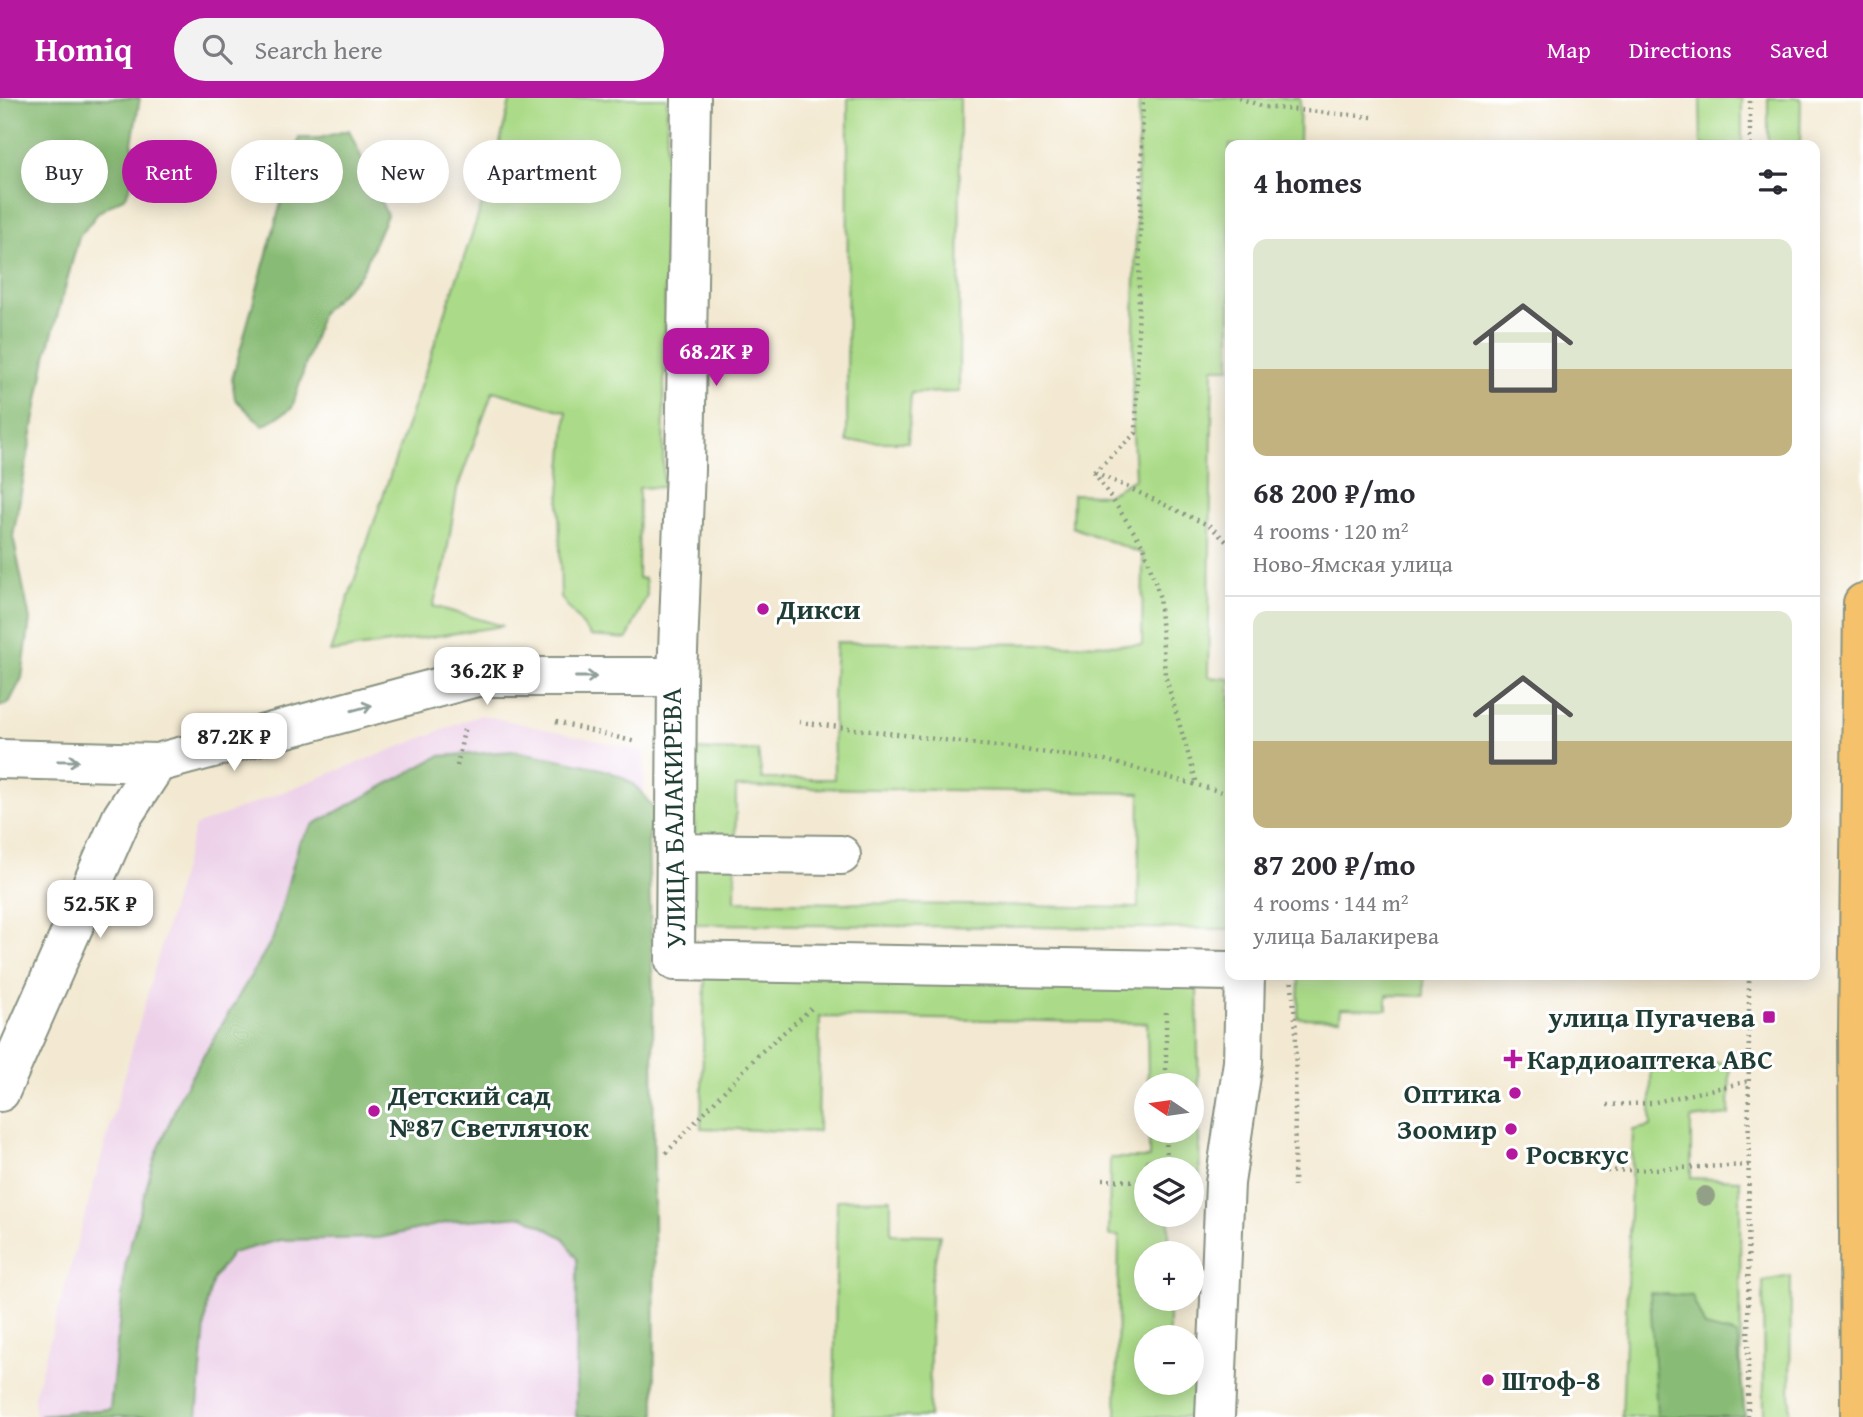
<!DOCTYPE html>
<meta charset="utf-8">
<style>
:root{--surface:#fff;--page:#f2f2f3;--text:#2b2b33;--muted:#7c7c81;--line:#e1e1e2;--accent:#b5179e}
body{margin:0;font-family:"Gentium Book Plus",serif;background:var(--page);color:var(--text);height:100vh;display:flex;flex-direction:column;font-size:26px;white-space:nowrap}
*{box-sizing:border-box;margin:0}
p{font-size:23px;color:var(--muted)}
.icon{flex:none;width:38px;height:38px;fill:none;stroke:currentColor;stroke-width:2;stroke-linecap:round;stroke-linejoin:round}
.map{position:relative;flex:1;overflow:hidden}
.drawer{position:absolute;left:1225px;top:42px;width:595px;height:840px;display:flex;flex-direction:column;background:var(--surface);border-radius:14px;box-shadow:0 4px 18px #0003}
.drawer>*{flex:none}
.banner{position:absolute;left:21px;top:42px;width:665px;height:63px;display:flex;gap:14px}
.needle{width:46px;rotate:283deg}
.tools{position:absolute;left:1134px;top:975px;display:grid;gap:14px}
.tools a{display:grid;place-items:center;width:70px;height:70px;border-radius:50%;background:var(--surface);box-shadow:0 4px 18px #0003;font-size:35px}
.price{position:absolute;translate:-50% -60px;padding:0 16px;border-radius:14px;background:#fff;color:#222;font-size:23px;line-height:46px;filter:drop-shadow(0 2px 4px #0008)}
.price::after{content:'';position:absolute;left:50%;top:42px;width:21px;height:16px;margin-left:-10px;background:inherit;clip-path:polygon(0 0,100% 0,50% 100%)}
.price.active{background:var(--accent);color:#fff}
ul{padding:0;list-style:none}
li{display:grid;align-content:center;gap:14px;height:371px;padding:0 28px}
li+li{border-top:2px solid var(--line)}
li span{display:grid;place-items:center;height:217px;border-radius:14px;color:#555}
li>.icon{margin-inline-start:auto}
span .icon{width:126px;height:126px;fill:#fffc;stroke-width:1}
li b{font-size:30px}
h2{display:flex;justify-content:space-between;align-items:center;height:84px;padding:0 28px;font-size:30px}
.chip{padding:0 24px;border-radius:32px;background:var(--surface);box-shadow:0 4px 18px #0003;font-size:24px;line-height:63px}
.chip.active{background:var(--accent);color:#fff}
header{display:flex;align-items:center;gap:42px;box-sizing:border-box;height:98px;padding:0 35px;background:var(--accent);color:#fff}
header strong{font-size:33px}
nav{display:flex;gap:38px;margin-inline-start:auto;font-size:24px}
.search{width:490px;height:63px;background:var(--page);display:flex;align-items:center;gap:18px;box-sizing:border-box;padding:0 24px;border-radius:38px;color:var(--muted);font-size:26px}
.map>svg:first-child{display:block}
.built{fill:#edd1e9}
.green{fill:#abdb88;stroke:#658c5e;stroke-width:2;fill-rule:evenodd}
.forest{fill:#88bb74;stroke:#547c54;stroke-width:2}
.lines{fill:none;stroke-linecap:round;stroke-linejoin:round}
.minor-casing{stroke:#899383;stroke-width:42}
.major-casing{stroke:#899383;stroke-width:42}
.path{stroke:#899383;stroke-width:4.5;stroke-dasharray:2 5;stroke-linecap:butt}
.minor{stroke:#fff;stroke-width:38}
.major{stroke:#f5c16b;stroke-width:38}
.tree{fill:#92a087}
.oneway{stroke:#8f9e9a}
.poi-dot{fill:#b5179e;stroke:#fff;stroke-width:2.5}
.labels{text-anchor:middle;stroke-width:6;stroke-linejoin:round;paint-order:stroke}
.poi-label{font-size:28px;font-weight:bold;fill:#1f3d34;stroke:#fff;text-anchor:start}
.street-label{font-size:28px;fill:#1f3d34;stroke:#fff}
</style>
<header>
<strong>Homiq</strong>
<div class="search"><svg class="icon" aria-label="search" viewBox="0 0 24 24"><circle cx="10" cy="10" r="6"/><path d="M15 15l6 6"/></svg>Search here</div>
<nav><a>Map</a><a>Directions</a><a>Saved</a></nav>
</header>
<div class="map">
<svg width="1863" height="1319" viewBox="0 0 1863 1319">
<rect width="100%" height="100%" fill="#fff"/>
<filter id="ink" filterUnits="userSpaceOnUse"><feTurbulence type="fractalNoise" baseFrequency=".0143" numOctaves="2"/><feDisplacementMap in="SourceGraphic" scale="14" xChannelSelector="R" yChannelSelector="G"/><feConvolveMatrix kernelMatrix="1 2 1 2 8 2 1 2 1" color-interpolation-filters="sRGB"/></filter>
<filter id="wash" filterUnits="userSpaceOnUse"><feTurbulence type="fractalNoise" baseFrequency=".00686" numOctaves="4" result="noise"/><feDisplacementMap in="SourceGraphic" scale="28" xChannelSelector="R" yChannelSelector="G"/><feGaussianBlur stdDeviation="1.57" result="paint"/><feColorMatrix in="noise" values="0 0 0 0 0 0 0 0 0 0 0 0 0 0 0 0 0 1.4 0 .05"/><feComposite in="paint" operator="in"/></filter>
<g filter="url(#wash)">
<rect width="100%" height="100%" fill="#f3e9d2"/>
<path class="built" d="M481,617L645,653L625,1319H35L34,1298L195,728Z"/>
<path class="green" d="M511,0H667L663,389L639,390L638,480L645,481L647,497L627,541L591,538L561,500L559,407L567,314L493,293L457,391L445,467L433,508L503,528L330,554L491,80Z
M848,0H960L959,294L911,295L908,344H847Z
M1139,0H1300L1299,47H1230V270H1213L1208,579L1230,581V831L694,826L695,652L758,653L762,681H834L833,599L836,544L1142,547L1143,456L1072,429L1073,396L1106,397L1135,381L1132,313ZM736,689L1140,695L1138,810L735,803Z
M1700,0H1742V47H1701Z
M1768,0H1801L1800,47H1768Z
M705,876L1197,884L1200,1098L1192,1103V1071H1146V1116L1172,1117L1169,1119V1155H1146V1200L1169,1201V1239H1146V1284H1192V1250L1197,1252L1196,1319H1116L1119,1138H1109L1110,1060H1149V1033L1192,1032V987H1148L1147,925L820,919L818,1034L701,1030Z
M1299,877H1424V898L1387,897V911L1341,910L1340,921L1298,920Z
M1730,964L1729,1017L1691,1021V1080L1740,1082L1741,1319H1622L1633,1032L1651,1028V970Z
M891,1101V1136L940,1137L931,1181L929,1319H834L837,1102Z
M1791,1178L1790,1319H1764L1763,1183Z"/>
<path class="forest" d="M0,0H140L132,45L137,72L126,98L99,114L79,139L46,259L13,438L30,522L22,580L9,605L0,608Z
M349,32L387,117L361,176L322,214L292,310L263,328L235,301L232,281L299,40H320Z
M515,653C543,659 603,667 625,681C638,688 646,700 654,712L648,745L653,897L655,1319H576L577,1161L564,1140L524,1118L455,1123L379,1140L280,1142L232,1155L213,1181L207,1205L197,1319H40V1317L110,1311L126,1162L154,1062L181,996L273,840L299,745L314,726L439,658Z
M1650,1195L1692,1198L1705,1229L1737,1237L1745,1319H1657Z"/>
</g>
<g filter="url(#ink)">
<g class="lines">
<g class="minor-casing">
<path id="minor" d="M691,0L685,371L677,579L675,863L1230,873
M0,661L157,665L477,579H677
M677,755L841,757
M0,994L122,719L157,665
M1215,1319L1225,1085L1243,964L1245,877"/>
</g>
<g class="major-casing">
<path id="major" d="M1860,1319L1858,933L1863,505"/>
</g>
<path class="path" d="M1239,0L1265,9L1372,19
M1750,47V0
M1094,374L1136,335L1143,0
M1094,374L1144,449L1159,497L1165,577L1197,686
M1095,374L1210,428L1230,447
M556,624L636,644
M799,624L1105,662L1230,696
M457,668L465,627
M1291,877L1296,932L1294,1088
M1166,914V987
M1607,1007L1651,1005L1750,983
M1166,1032L1167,1071
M666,1055L760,955L813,909
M1607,1073L1749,1067
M1102,1082L1146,1083
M1748,1319L1749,877"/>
<use href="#minor" class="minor"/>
<use href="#major" class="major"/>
</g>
<circle class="tree" cx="1705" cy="1098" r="10"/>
<defs><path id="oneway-shaft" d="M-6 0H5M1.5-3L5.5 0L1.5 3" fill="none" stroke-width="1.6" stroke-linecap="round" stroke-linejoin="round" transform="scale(1.75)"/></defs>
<g class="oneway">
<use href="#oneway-shaft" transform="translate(586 579)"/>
<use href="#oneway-shaft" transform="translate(362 610) rotate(-15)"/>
<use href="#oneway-shaft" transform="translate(68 663) rotate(1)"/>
</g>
</g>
<g class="poi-dot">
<circle cx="763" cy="511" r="7"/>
<rect x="1762" y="912" width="14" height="14" rx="3.5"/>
<path d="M1509.5 950.5h7v7h7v7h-7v7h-7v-7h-7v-7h7z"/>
<circle cx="1515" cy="995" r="7"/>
<circle cx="374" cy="1013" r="7"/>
<circle cx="1511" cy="1031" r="7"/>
<circle cx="1512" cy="1056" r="7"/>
<circle cx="1488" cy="1282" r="7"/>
</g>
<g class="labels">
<g class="poi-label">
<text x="777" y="521">Дикси</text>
<text x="1755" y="929" text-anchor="end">улица Пугачева</text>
<text x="1527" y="971">Кардиоаптека ABC</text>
<text x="1501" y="1005" text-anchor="end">Оптика</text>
<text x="388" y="1007">Детский сад<tspan x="388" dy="32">№87 Светлячок</tspan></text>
<text x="1497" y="1041" text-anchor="end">Зоомир</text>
<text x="1526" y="1066">Росвкус</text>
<text x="1502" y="1292">Штоф-8</text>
</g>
<g class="street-label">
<text transform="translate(673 720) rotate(-91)" y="10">УЛИЦА БАЛАКИРЕВА</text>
</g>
</g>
</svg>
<div class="tools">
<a><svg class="needle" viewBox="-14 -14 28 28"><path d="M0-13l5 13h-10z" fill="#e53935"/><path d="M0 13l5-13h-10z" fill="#7c7c81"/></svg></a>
<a><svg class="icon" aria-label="layers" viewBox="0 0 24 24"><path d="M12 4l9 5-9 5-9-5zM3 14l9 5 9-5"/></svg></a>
<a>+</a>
<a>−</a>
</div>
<b class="price active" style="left:716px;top:290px">68.2K ₽</b>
<b class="price" style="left:487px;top:609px">36.2K ₽</b>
<b class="price" style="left:234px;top:675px">87.2K ₽</b>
<b class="price" style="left:100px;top:842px">52.5K ₽</b>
<div class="banner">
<a class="chip">Buy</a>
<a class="chip active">Rent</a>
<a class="chip">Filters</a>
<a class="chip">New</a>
<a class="chip">Apartment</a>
</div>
<section class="drawer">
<h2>4 homes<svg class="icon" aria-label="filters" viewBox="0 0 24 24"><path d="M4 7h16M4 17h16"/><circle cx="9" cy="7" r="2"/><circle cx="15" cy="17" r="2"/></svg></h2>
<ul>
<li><span style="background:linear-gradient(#dfe7d0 60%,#c2b280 0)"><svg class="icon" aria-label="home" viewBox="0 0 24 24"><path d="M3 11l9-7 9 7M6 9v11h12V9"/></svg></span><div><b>68 200 ₽/mo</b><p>4 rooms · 120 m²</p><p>Ново-Ямская улица</p></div></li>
<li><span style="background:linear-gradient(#dfe7d0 60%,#c2b280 0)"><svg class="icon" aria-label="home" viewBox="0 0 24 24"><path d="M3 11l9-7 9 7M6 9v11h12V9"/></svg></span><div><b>87 200 ₽/mo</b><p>4 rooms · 144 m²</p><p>улица Балакирева</p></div></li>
</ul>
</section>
</div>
